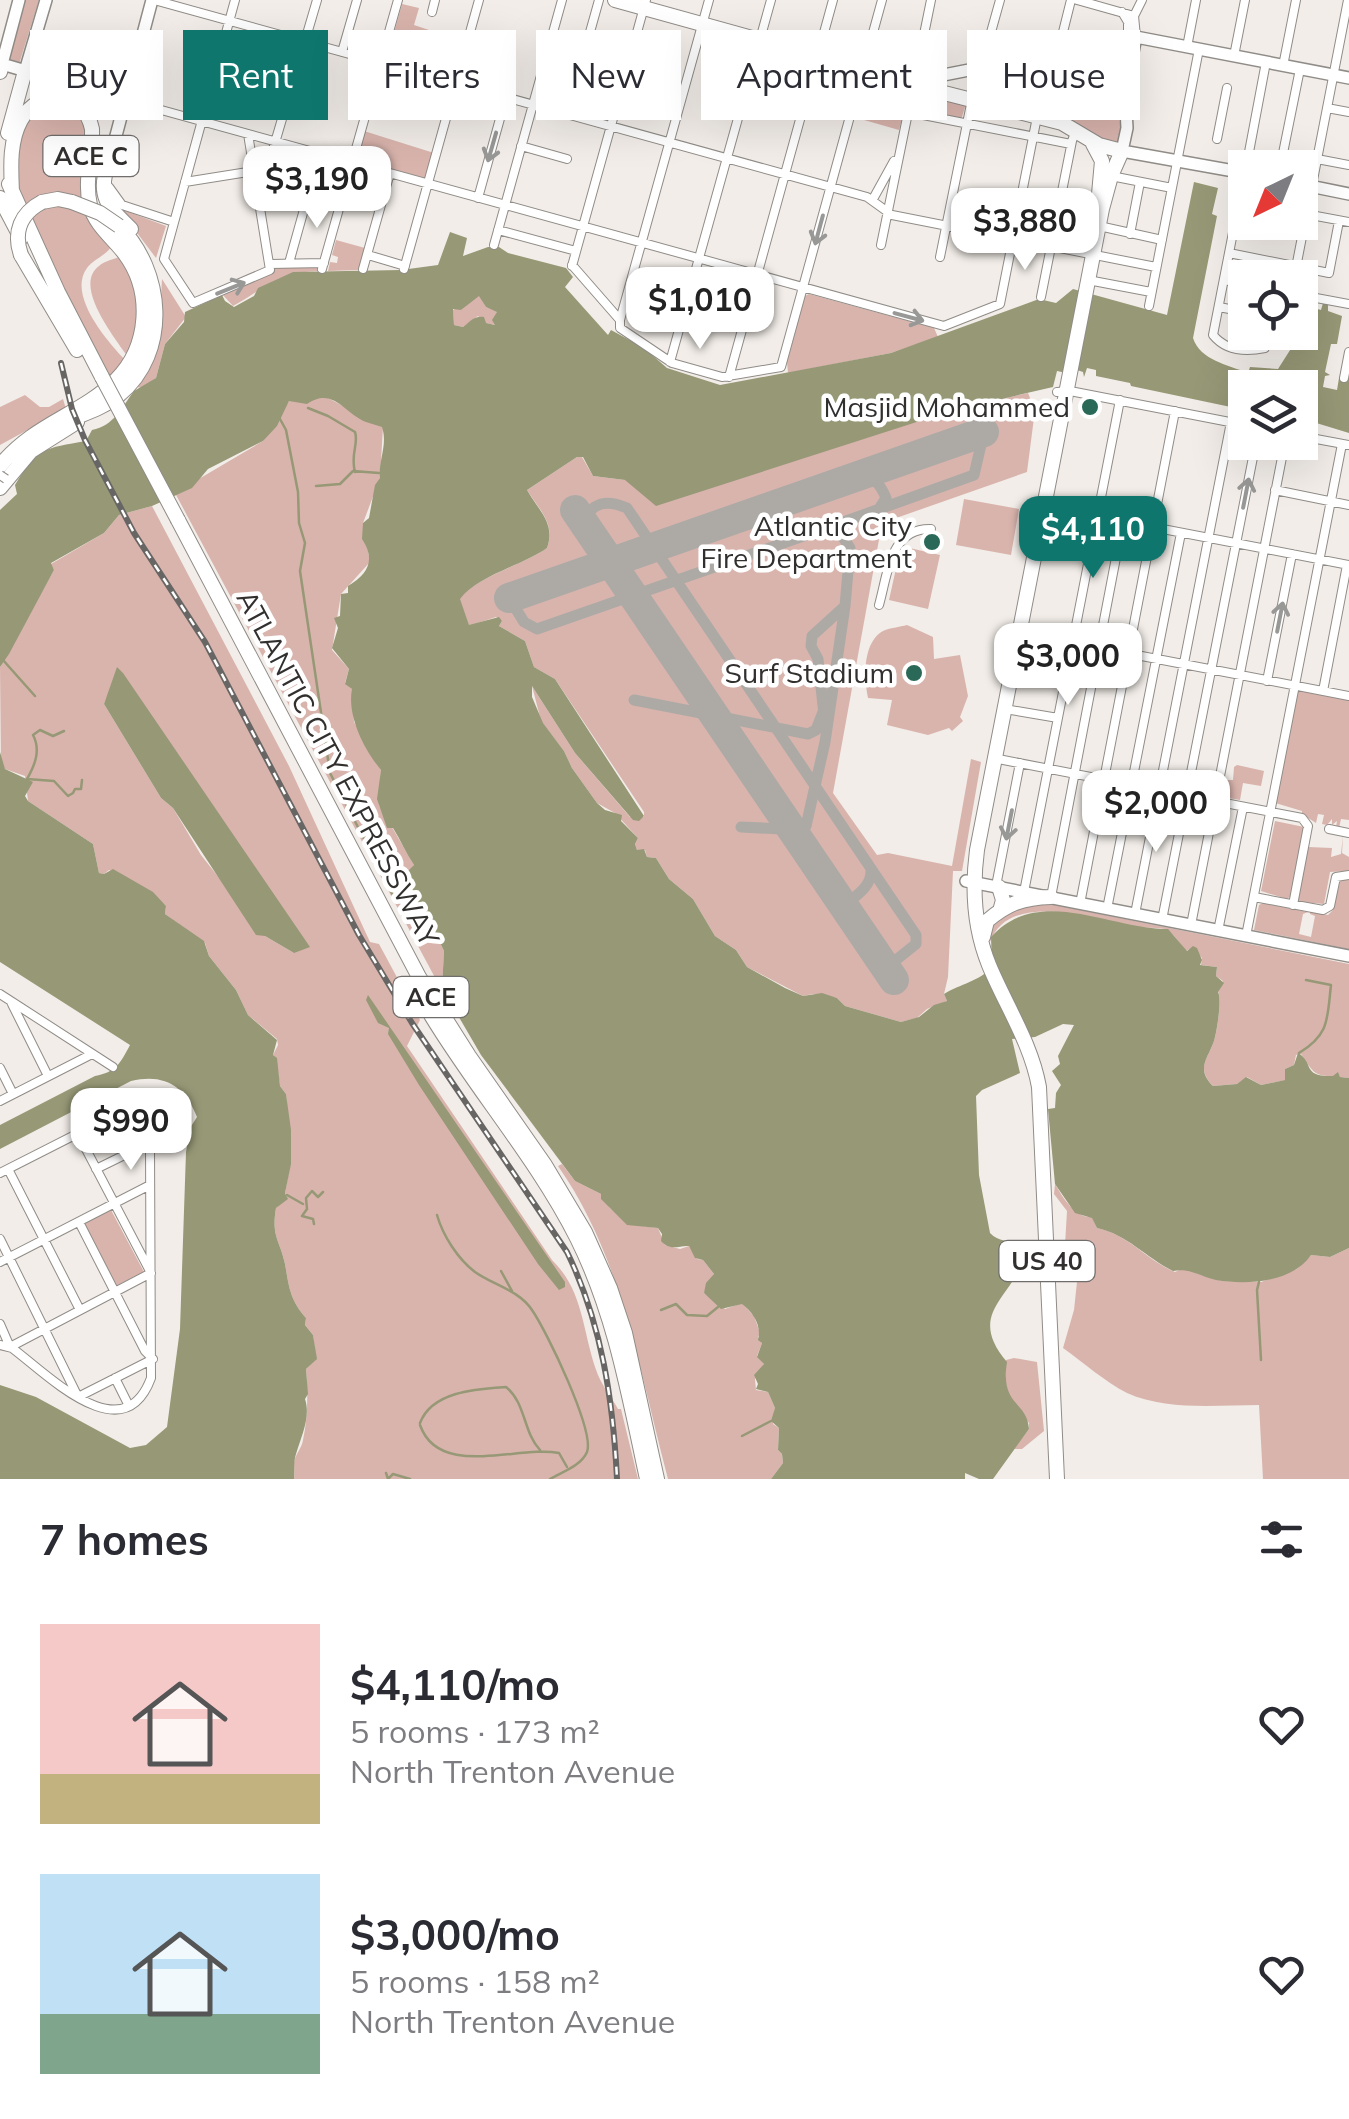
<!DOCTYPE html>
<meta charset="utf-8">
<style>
:root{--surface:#fff;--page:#f2f2f3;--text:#2b2b33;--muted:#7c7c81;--accent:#0f766e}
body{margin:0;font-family:Mulish,sans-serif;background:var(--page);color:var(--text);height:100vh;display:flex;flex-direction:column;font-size:38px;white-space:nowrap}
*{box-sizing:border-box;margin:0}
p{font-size:32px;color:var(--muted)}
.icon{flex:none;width:55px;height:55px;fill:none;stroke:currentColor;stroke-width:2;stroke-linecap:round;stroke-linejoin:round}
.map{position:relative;height:1479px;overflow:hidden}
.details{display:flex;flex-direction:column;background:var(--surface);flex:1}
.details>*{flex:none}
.top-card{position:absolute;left:30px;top:30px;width:1290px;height:90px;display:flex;gap:20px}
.needle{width:65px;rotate:223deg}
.fabs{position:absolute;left:1228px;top:150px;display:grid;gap:20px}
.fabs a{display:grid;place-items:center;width:90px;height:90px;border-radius:0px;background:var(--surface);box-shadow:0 10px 40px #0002;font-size:50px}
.price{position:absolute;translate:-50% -85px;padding:0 22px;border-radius:20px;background:#fff;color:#222;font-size:32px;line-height:65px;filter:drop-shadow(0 2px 5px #0008)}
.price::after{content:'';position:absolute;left:50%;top:60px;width:30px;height:22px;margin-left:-15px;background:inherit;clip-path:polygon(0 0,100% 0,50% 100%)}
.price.on{background:var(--accent);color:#fff}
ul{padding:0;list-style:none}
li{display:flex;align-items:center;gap:30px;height:250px;padding:0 40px}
li span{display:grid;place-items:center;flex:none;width:280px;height:200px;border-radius:0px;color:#555}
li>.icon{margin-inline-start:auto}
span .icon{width:120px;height:120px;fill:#fffc;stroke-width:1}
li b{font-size:42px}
h2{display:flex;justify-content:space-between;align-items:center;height:120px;padding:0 40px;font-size:42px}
.pill{padding:0 35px;border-radius:0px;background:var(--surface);box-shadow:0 10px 40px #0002;font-size:35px;line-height:90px}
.pill.on{background:var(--accent);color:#fff}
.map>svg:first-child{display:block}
.green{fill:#d9b4ad;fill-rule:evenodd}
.water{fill:#969876;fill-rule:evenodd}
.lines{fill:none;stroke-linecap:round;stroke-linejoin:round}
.stream{stroke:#969876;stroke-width:2.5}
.taxiway{stroke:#adaaa6;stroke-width:11}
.runway{stroke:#adaaa6;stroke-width:30}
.minor-casing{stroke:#908c87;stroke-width:10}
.major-casing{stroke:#908c87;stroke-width:14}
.highway-casing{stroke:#908c87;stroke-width:16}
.minor{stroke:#fff;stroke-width:8}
.major{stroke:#fff;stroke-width:11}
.highway{stroke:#fff;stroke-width:14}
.rail-casing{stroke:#686664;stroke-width:6}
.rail{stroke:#fff;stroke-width:2.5;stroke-dasharray:8;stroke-linecap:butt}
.minor-bridge-casing{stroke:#908c87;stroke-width:10;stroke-linecap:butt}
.highway-bridge-casing{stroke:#908c87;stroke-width:16;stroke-linecap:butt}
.minor-bridge{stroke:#fff;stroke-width:8}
.highway-bridge{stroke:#fff;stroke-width:14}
.oneway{stroke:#989897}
.poi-dot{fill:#2a6957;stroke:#fff;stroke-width:4}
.labels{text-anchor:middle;stroke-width:9;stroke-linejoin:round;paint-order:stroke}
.shield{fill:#fff;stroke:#706e6d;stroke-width:2.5}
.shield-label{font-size:25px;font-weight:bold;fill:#32302f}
.poi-label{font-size:28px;fill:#32302f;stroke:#fff;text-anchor:end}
.street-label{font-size:28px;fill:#32302f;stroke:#fff}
</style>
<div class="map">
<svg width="1349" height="1479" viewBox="0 0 1349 1479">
<rect width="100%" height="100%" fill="#f2ede8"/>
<path class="green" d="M24,0H39L19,64L8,59Z
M402,4L419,8L414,25L429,30L424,50L392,40Z
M1120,45L1124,50L1116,94L1121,130L1118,144L1096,138L1064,117L978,93L983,77Z
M916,91L966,104L961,120L912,111Z
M862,100L904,112L899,130L857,118Z
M63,101L86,119L84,200L25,208C10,167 13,141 38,106Z
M364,131L434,153L426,179L357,161Z
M113,201L126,211L166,226L156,258Z
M55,204L89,212L111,247C105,256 94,259 87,268C67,295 107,341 125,360L109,380L30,222L39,209Z
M336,240L365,248L359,270L328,271L330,262L337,263L338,257L332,255Z
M121,256C144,295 140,313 130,355L125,353C113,335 73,285 99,266C104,261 115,259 121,256Z
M318,265L320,271C275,272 268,287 233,306L222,294L274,272V267Z
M162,279L186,317L165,344L156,378L143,388L136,387L159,335Z
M479,294L486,307L497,311L496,325L485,323L478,316L463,327L454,325L453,310L458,307L461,310Z
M809,294L934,328L938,337L891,353L788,373L787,362L805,296Z
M1028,393L1035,410L1027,472L882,523L833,793L877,855L888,853L952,866L971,759L981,762L962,871H953L948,977L944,994L947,1001L927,1009L917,1018L901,1022L845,1006L837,998L813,994L803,996L747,967L736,950L715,936L693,899L669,879L656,858L647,857L645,850H637L635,844L638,838L615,813L597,803L572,768L564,751L541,721L532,686L575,753L630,817H644V812L555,679L534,667L525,641L499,626L502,621L496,617L469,626L459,598C480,575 521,566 547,548C556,523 539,510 527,490L577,457H582L593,476L625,480Z
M25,395L40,407H49L63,399L66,409L0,445V407Z
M326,397L383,427L380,478L363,523L370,562L341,594L332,650L349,669L345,683L352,689L354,722L381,770L379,805L414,865L400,889L416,892L444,951L442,988L447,1000L175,493L263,441L289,401Z
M964,499L1019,509L1011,555L956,545Z
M152,506L289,766L370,942L379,944L420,1020L407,1046L552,1260C585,1292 582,1334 598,1375C603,1387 612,1398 618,1409H621L638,1479H294C295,1474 294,1468 294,1463C295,1454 302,1448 303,1440C308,1417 308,1394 306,1369L316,1359L313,1335L305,1325L306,1318C290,1300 289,1287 285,1264C280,1240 271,1237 276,1208L287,1196L285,1193L291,1160L286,1094L280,1086L276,1058L273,1055L278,1045L277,1039L248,1015L236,990L209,956L205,943L165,914L166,906C149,891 132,879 109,870L104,874L99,873L93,844L28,801L25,776L5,769L1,764L0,667L54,570L51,564L104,533L119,515ZM115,678L294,953L265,936L201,855L173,808L161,798L104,704Z
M901,546L940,555L928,609L889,600Z
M907,625L933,637L934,659L960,655L968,696L960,717L963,721L952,731L949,728L928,735L887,725L892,700L868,698C864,679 862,643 883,631C889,628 900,627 907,625Z
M1294,686L1349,696V820L1341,819L1339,828L1336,827L1337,821L1332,825V819L1327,825L1322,824L1324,815L1318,814L1316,823L1302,814V811L1272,802Z
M1237,765L1264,771L1261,786L1243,783L1240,800L1224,797L1227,780H1233L1234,767Z
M1275,821L1304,827L1291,896L1287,899L1261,891Z
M1343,835L1342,853L1349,857V871L1330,872L1324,904L1300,902L1298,899L1308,847L1332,848L1331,857L1341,854Z
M1341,878L1349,879V949L1254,930L1259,905L1263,903L1308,912L1303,914L1299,934L1311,937L1315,916L1310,914V911L1328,915L1333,910Z
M1030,900L1349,964V1078L1340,1077L1338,1073L1334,1076C1312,1077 1312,1069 1301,1054L1296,1055L1294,1065L1285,1069L1286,1080L1261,1085L1247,1077L1237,1084L1213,1086C1196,1068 1207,1060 1214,1041C1217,1031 1222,1000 1218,991L1223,981L1216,976L1217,967L1201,965L1202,958L1193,947L1186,951C1181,945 1172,931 1165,929C1153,927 1138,929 1126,926C1089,916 1008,892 990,942L987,930L1011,907Z
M562,1164L575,1181L601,1194L610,1208L623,1219L635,1225L658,1228L665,1245L680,1249L689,1246L697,1259L703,1260L714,1274L704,1293L725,1309L742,1303L754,1316L760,1333L758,1337L762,1343L757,1356L764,1364L755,1379L756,1390L768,1392L775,1408L773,1424L779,1428L778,1450L782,1454L783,1463L771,1479H668C640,1373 622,1257 558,1166Z
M1055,1184C1063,1198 1075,1218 1092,1217L1097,1228C1129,1235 1145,1259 1175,1272L1184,1268L1222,1281L1261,1282L1297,1269L1311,1255L1330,1257L1349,1248V1479H1263L1259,1405C1217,1405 1167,1411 1127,1393C1105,1382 1083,1362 1063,1348L1074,1310L1077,1282L1065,1245L1067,1211L1054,1194Z
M111,1210L144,1272L116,1286L83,1224Z
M1014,1358L1037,1362L1044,1431L1022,1449H1014L1029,1429V1423L1010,1400L1006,1384V1360Z"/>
<path class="water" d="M1194,182L1218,188L1212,214L1217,216L1193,338C1200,360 1228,365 1248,373L1250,367L1278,369L1292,347L1293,333L1300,332V304L1321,310L1323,303L1328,304V311L1342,316L1337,344H1331L1325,372L1330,375L1325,376L1323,387L1337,390L1339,378L1349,379V433L1300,418V388H1245V410L1131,386L1130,383L1096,376V370L1087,368L1084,377L1083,372L1077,370L1076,375L1057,371L1053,387L954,410L656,506L625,480L593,476L583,457H577L527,490C538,510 556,523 547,548C523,565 477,576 460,599L469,625L499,617L502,621L499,626L525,641L534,667L555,679L644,816L639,821L633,820L575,753L532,686V697L543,723L564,751L572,768L597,803L605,810L622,815L621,821L638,838L635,844L637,850L644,849L647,857L656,858L669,879L693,899L715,936L736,950L747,967L785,988L803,996L822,993L837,998L845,1006L901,1022L919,1017L934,1005L947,1001L944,994C960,984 980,981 992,967L991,937C1039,884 1109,929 1168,929L1187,951L1193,946L1197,948L1202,960L1200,965L1217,967L1216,976L1224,983L1218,992C1222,999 1217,1031 1214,1041C1207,1060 1196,1069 1213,1086L1237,1084L1246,1077L1261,1085L1285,1080V1069L1294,1065L1298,1053C1315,1063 1301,1077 1333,1076L1338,1072L1340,1077L1349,1078V1248L1330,1257L1311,1255C1292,1283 1246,1285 1216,1280C1198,1276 1191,1268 1173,1271C1145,1257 1128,1235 1097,1228L1092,1218L1075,1213L1055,1184L1048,1109L1055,1108L1056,1093L1061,1085L1052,1071L1060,1064L1058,1056L1074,1025L1063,1024L1035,1037L1012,1039L1020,1073L982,1090L976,1096L979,1175L990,1233C1001,1245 1016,1238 1025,1248C1021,1296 962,1309 1007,1362C1000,1407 1027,1400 1029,1429L993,1479H979L965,1473V1479H771L783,1463L782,1454L778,1450L779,1428L771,1421L775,1408L768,1392L756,1389L758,1384L754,1375L764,1364L757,1357L762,1343L758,1340C762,1326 753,1312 742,1304L721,1309L704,1293L706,1283L714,1274L703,1260L695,1258L689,1246C679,1245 671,1252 661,1241L662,1234L658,1228L627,1225L601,1199V1194L575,1181L481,1055L442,988L444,951L434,930L423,918L415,892L409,886L400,889L404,875L414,865C406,853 401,841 393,828H387L377,799L381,770C363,748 347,715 352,689L345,684L349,669L332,648L338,628L334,618L340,616L341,594L348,593V586C368,574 376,560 362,539L363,523L369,518L375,485L380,478C378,461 388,445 382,427C377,425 371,424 366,422C344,413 333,386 307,404L289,401L277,426L263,441L208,469L192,488L152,506L119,515L104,533L51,563L54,570L9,654L0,667V687V510L17,494L15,485C37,448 45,448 86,441L92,430C114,426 122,407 134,391L156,378L165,344L184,322L185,312L222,295L225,301L234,307L254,296L258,288L293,272L401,270L438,265L450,232L467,238L463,256L488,247H499L508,253L566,268L573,277L565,287L608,335L611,330L644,348L667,368L720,385L891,353L1039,299L1056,303L1073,289L1167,315ZM479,296L486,307L497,312L492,320L495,325L486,323L484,317C475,315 469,322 463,327L454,325L453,309L461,310Z
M117,667L123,673L310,947L294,953L265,936L256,935L173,808L161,798L104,704Z
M0,752L5,769L33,782L25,796L28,801L93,844L99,873L104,874L113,869L153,892L166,906L165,914L204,941L209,956L236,990L248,1015L277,1040L273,1055L277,1058L280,1086L286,1094L291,1130V1164L285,1193L288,1199L276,1208C271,1237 280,1240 285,1264C289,1287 290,1300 306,1318L305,1325L313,1335L317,1359L306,1369L308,1394L305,1399C311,1417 301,1437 296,1454C293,1463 295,1471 294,1479H0V1385L36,1397L130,1448L146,1445L167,1427L180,1329L186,1152L190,1128L197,1117C185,1086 164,1073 131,1081L0,1149V1125L95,1076C116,1072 120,1064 130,1045L0,962Z
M368,995L565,1282V1287L559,1290L538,1264L419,1085L388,1034L389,1028L378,1023L366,1000Z"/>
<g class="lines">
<path class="stream" d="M308,408L328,416L355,432C359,444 350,454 355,472
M280,419L286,430L298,492L299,523L305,543L300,571L330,773L393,895L399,897L402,890
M316,486L340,484L353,471L379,473
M3,660L35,696
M64,731L53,736L40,730L33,735C41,750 35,765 27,779L54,781L68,796L73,793L75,789H81L82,780
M385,872L395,866L396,860
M1299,1053C1330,1034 1327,1019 1331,985L1306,980
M287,1195L303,1204
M437,1215C443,1236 458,1259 475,1272C493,1285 519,1290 532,1310C546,1330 595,1431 587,1452C581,1466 562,1472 550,1479
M314,1224L313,1219L302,1216L307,1209L306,1198L312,1191L318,1197L323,1192
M501,1271L512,1291
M1259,1282L1257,1290L1261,1360
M661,1310L676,1304L687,1315L707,1316L718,1307
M420,1423C432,1391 477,1389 506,1387C526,1403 523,1432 540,1450
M420,1425C439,1479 518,1445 559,1453L567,1467
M742,1436L771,1421
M386,1473L388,1479L393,1474L410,1479"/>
<path class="taxiway" d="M857,477C873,476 880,483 886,498L879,509
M582,521C594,502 606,499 627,508L916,935V944L886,968
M835,525L974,475L984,432
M509,598L524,622L537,629L835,525L850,548L845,606L825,742L806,826L795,833L782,829L741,827
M634,700L808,734L816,730L823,712
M824,715L818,659L811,646L812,636L845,606
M840,900L850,901C860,893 872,884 871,870"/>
<path class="runway" d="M575,510L894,980
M509,598L984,432"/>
<g class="minor-casing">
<path id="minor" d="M154,0L867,197L892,215L1156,267
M235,0L164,259L193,303L270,270L248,134
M1077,0L1134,16
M432,12L435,0
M1122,12L1128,22V37
M1136,37L1134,16L1142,0
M1187,47L1196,0
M221,52L241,57L244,64L294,79
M342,52L357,0
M1058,52L1071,0
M1234,56L1245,0
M1283,66L1296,0
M981,68L1000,0
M488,92L501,44
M125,100L944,326L1000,304L1037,117
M1327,108L1349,112
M908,112L1071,144
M567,114L599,0
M1217,139L1227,88
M521,146L567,159
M1317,159L1349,165
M1246,168L1266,62
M1280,168L1300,69
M1245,171L1213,335C1226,351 1246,352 1265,348L1270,332
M1111,176L1172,188
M185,182L254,171
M109,187L122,205L174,222
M259,197L317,0
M478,198L506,97
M873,199L894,161
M1300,213L1349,222
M1099,226L1162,240
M498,230L576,251
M1130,234L1140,182
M494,245L562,0
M881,245L931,0
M1229,253L1329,273L1339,221
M368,255L405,266
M940,257L972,99
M289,263L310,188L347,179
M270,264L324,263
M572,265L620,320V328L672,363L722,377L781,367L882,0
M572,266L646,0
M322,269L398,0
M363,269L390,173
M404,269L479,0
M632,278L659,285
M1294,278L1348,0
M1088,280L1151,292
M1224,280L1245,284
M1300,295L1349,304
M1041,297L1072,141L1076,130
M1149,306L1199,49
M1219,307L1245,312
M620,320L709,0
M670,362L771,0
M729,377L833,0
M1344,378L1349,352
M1057,392L1070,391L1245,425
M1300,436L1349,445
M1275,490L1349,505
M1044,506L1349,565
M879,605C888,573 890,528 931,529
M1017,632L1349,696
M1267,681L1292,554
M1323,691L1347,565
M1005,709L1058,718
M993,758L1302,818L1308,826L1293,905
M1329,829L1349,833
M996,886L1020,763
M1024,892L1120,400
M1051,897L1123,521
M1254,897L1323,910L1330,906L1336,877L1349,875
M1080,904L1175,411
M1107,909L1181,533
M1135,914L1231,422
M1162,920L1256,442
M1191,925L1285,442
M1218,931L1243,807
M1246,936L1342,444
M0,994L113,1067
M12,1004L48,1076
M0,1068L13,1094
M0,1101L92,1054
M78,1134L151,1273
M8,1169L79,1308
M96,1169L149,1143
M0,1173L132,1106L150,1147L151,1378C123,1453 47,1374 12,1348L0,1345
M0,1239L78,1397L153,1359L145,1351L79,1222
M0,1262L150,1185
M0,1324L10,1347
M10,1347L151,1273
M115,1378L129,1406"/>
</g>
<g class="major-casing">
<path id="major" d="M19,0L2,64L125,100
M1136,37L1125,92L1127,128L1122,151L1245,173
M25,71L46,0
M918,80L1136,37L1349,78
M972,99L981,68
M109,162L152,0
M1300,184L1349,194
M966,881L1349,956"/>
</g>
<g class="highway-casing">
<path id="highway" d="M615,0L868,70L897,81L1062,123L1099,145L1122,151L1111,176L1102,209L977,850C972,888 974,928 989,965C1006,1006 1031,1043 1039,1087L1057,1479
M0,72L2,64
M8,133L25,71
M1093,144L1102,161L1099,194
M109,162C96,195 108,207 131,229
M9,184L58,292L102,377
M0,198L21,238
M42,202L58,199L72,202
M21,255L77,350
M69,420C86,413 105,407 119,395C171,352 164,271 119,226
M0,466C33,424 81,415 116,380C149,347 153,292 125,254C113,238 95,225 90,205C84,181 93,153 92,129C84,91 40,87 21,120C9,142 11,168 12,192
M0,488L31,451L77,422
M178,520L419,977L469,1056L545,1165L585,1232L610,1288L625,1333L657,1479
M999,887L1003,900L1000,911
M983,937L987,921C1008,903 1023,898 1051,897
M431,1015C477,1091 537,1159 577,1238C615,1314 629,1396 647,1479"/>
</g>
<use href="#minor" class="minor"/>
<use href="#major" class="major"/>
<use href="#highway" class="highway"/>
<g class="rail-casing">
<path id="rail" d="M61,363L72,409L85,440L134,533L205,642L359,935L412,1023L567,1252C602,1324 613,1400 617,1479"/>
</g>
<use href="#rail" class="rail"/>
<g class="minor-bridge-casing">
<path id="minor-bridge" d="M0,475L6,479"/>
</g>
<g class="highway-bridge-casing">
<path id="highway-bridge" d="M72,202L100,213L119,226
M21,255C13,232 21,213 42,202
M102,377L178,520"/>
</g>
<use href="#minor-bridge" class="minor-bridge"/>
<use href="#highway-bridge" class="highway-bridge"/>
</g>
<defs><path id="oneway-shaft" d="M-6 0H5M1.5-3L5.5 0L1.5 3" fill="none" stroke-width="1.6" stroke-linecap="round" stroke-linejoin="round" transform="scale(2.5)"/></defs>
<g class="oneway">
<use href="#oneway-shaft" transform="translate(492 147) rotate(106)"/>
<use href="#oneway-shaft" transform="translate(819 230) rotate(105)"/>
<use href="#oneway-shaft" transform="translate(231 288) rotate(-22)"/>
<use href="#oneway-shaft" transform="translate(909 317) rotate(15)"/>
<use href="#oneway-shaft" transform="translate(1246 493) rotate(-79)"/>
<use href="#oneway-shaft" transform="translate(1280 617) rotate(-79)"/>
<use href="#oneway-shaft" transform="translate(1009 825) rotate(101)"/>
</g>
<g class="poi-dot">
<circle cx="1090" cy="407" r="10"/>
<circle cx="932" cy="542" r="10"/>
<circle cx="914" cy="673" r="10"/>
</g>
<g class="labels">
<g class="shield">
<rect x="43.5" y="136" width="95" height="40" rx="8"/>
<rect x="393.5" y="977" width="75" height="40" rx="8"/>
<rect x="999.5" y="1241" width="95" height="40" rx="8"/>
</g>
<g class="shield-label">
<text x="91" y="165">ACE C</text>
<text x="431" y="1006">ACE</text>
<text x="1047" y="1270">US 40</text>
</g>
<g class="poi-label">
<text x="1070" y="417">Masjid Mohammed</text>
<text x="912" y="536">Atlantic City<tspan x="912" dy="32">Fire Department</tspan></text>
<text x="894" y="683">Surf Stadium</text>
</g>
<g class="street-label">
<text transform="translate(338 768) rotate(62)" y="10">ATLANTIC CITY EXPRESSWAY</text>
</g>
</g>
</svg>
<div class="fabs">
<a><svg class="needle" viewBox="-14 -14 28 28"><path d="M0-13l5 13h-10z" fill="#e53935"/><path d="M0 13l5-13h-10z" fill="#7c7c81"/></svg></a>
<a><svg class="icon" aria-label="locate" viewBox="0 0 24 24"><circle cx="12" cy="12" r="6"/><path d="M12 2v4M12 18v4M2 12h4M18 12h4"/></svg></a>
<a><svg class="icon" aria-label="layers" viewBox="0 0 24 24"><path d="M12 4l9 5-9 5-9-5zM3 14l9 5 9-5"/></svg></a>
</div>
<b class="price" style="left:317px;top:231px">$3,190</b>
<b class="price" style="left:1025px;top:273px">$3,880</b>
<b class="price" style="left:700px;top:352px">$1,010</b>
<b class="price on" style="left:1093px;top:581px">$4,110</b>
<b class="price" style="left:1068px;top:708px">$3,000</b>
<b class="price" style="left:1156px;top:855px">$2,000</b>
<b class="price" style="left:131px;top:1173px">$990</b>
<div class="top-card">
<a class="pill">Buy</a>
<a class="pill on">Rent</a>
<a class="pill">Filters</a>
<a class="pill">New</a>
<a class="pill">Apartment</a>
<a class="pill">House</a>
</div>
</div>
<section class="details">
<h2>7 homes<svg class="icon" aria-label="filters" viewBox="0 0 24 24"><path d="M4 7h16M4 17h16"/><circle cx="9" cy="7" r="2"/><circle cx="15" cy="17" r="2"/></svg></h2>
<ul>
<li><span style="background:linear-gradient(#f6c9c9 75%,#c2b280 0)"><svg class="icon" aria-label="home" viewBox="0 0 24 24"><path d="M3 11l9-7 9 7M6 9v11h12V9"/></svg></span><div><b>$4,110/mo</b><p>5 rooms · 173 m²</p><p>North Trenton Avenue</p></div><svg class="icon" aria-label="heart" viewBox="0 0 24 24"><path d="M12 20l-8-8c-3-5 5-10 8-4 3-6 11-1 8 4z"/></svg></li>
<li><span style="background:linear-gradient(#bfe0f5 70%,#7fa58c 0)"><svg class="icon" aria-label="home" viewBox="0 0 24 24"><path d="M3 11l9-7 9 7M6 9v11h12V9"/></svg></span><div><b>$3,000/mo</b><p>5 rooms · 158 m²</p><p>North Trenton Avenue</p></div><svg class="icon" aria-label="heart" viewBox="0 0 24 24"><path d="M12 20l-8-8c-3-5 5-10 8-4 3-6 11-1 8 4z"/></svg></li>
</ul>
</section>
